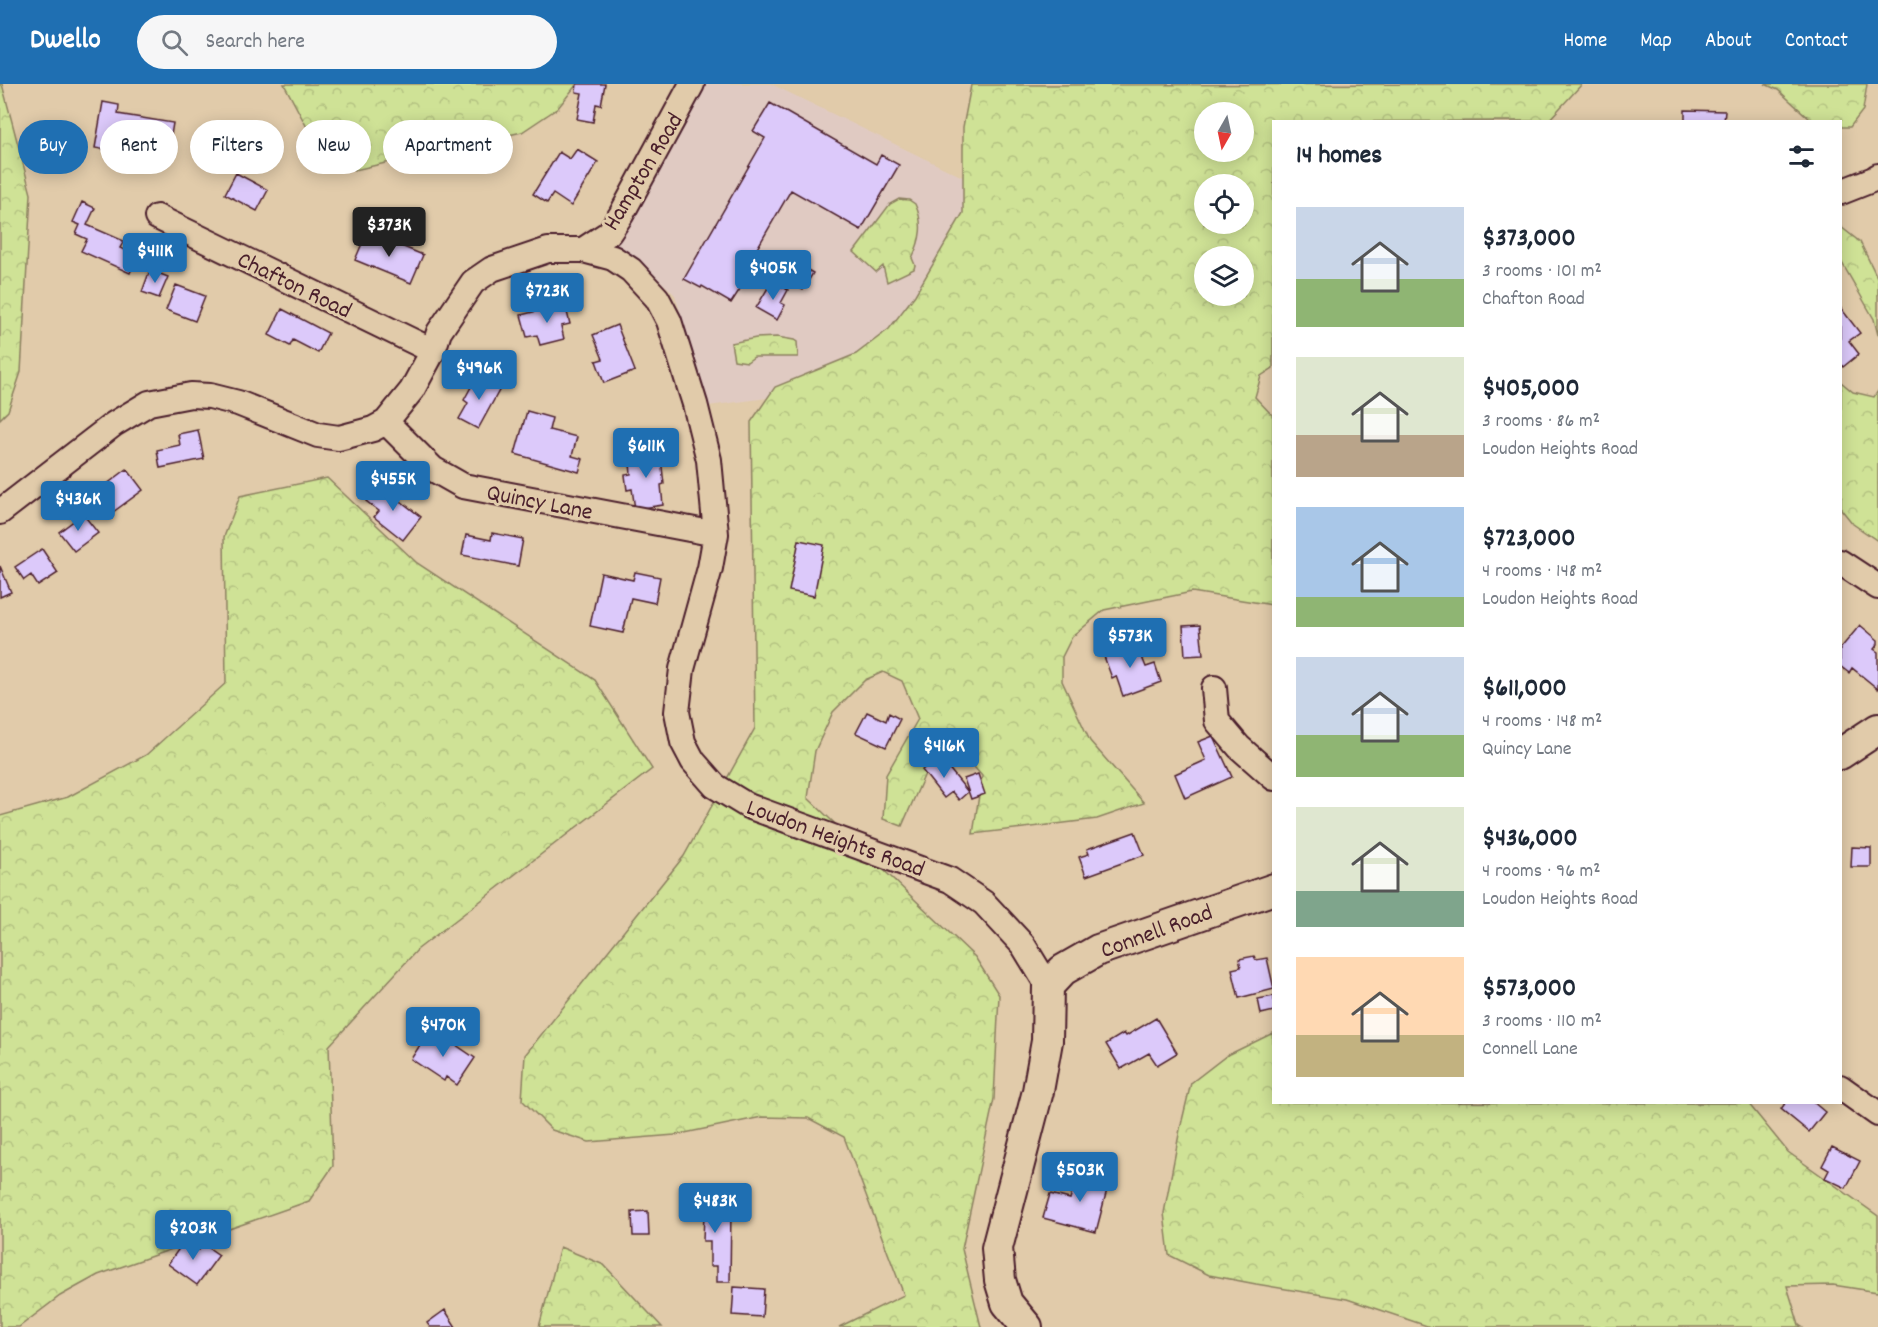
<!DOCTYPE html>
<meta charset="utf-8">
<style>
:root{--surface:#fff;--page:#f6f6f7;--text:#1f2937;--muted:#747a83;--accent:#1f6fb2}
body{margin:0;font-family:Dekko,sans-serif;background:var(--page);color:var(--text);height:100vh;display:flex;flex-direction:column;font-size:22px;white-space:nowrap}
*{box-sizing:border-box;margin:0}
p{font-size:20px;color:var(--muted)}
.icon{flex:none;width:33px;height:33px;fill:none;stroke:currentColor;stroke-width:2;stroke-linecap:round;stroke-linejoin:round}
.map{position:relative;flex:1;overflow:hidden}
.drawer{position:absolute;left:1272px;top:36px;width:570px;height:984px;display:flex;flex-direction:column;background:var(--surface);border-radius:0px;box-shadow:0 3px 15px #0003}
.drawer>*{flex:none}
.hud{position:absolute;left:18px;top:36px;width:570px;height:54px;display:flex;gap:12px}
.needle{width:39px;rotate:189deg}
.buttons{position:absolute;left:1194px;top:18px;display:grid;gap:12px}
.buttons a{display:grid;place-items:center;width:60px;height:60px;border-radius:50%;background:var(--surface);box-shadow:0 3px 15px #0003;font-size:30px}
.price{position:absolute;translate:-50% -51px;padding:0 14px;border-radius:6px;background:var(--accent);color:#fff;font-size:20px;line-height:39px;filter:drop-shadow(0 2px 3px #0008)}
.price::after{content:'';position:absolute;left:50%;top:36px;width:18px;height:14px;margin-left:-9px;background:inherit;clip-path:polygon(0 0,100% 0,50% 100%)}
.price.current{background:#222;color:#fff}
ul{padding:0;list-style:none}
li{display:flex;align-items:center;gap:18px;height:150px;padding:0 24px}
li span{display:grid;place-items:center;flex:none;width:168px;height:120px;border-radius:0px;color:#555}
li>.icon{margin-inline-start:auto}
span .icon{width:72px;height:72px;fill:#fffc;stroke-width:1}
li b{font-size:26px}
h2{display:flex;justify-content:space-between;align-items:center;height:72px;padding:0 24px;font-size:26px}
.tag{padding:0 21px;border-radius:27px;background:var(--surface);box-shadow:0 3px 15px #0003;font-size:21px;line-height:54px}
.tag.current{background:var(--accent);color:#fff}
header{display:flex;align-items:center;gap:36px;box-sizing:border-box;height:84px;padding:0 30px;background:var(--accent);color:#fff}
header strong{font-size:28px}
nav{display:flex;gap:33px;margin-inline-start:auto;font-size:21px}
.search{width:420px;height:54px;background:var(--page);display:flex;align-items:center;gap:15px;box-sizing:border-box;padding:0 21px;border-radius:33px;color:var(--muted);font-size:22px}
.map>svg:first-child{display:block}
.built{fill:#e0cac2}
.forest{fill:url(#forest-crowns);stroke:#8c8060;stroke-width:1.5;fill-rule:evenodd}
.building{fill:#dcc9fa;stroke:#4a1f2b;stroke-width:1.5}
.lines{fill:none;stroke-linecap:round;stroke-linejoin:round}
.minor-casing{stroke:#4a1f2b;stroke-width:28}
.major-casing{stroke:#4a1f2b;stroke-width:34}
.minor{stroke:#e1cbaa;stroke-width:24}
.major{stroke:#e1cbaa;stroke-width:30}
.labels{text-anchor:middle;stroke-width:6;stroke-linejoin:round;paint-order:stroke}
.street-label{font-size:24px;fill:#4a1f2b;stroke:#e1cbaa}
</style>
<header>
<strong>Dwello</strong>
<div class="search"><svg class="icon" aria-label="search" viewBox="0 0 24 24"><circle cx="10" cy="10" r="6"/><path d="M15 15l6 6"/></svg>Search here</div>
<nav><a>Home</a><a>Map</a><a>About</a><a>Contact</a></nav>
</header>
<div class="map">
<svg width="1878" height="1243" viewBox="0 0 1878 1243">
<defs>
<pattern id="forest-crowns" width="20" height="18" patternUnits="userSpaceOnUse" patternTransform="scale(1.5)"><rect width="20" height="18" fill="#cfe296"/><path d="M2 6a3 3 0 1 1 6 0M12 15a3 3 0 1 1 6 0" fill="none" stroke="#b3c181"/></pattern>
</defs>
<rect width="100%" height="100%" fill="#e1cbaa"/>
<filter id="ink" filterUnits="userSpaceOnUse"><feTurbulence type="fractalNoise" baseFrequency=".0167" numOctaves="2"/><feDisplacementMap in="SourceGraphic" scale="12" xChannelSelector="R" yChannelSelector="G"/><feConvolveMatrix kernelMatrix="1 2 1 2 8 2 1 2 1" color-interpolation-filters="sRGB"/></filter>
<g filter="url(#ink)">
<path class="built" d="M701,0H771L981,102L887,298L708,322L675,211L646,183L609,160Z"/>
<path class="forest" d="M0,0H2L31,110L21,288L8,327L0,335Z
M284,0H577L558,24L522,48L355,86L318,64Z
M1582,0L1548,37L1274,38L1273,284L1261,292L1255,313L1273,332V521L1192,508L1104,526L1072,553L1062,573V597L1090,657L1144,719L1097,735L973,750L982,692L968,676L944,671L928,683L902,742L883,735L886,691L918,635L902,597L883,588L865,596L833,628L815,667L808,714L975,873L999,911L994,1015L962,1165L981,1243H839L904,1211L844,1053L808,1034L762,1033L675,1051L589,1058L552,1046L522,1016L525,971L684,772L755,644L751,338L775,303L856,270L889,245L915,211L963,129V43L971,1ZM1204,28H1244V68H1204ZM1204,100H1244V140H1204ZM1204,172H1244V212H1204Z
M1765,0H1867L1863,26L1850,43H1841L1840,38L1815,37L1810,35L1778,6Z
M899,115L909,116L915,120C924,139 921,156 912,174L915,181L914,185L887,198L883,182L876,188L854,168L890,120Z
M1841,143L1860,158L1878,195V251L1874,235L1841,177Z
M777,253L794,256L797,258L798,273H754L747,278L734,276L731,259L756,254Z
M1841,298L1853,308L1874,313L1878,307V457L1853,440L1841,425Z
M327,394L417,479L595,596L652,685L418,865L329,962L333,1082L309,1117L98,1191L60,1212L19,1243H0V732L68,713L146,671L226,599L224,453L240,412Z
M1273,949L1274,1018L1748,1019L1788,1068L1878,1132V1208L1833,1201L1787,1202L1799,1241L1802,1243H1430L1347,1215L1256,1200L1209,1191L1169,1171L1164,1129L1180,1045L1191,999L1226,972Z
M560,1163L604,1181L662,1243H539Z"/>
<path class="building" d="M577,0H605L601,21L596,20L593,38L577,35L582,9L576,8Z
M103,18L119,21L118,30L173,39L168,69L153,66L151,75L134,73L136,63L114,59L112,67L95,64Z
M770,19L876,80L881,71L899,81L861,146L791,106L737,199L742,202L731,219L702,202L701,204L684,195L765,54L753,47Z
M1685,26L1725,27L1724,38H1685Z
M577,65L598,78L571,122L553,110L547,119L533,110L559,68L570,75Z
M236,89L268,106L257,127L225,110Z
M82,118L95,124L87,141L124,157L120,164L137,172L130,189L81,167L87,155L76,150L80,141L73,138Z
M367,148L423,171L411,199L355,176Z
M787,174L813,189L803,206L777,191Z
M150,186L168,193L159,214L142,208Z
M772,197L788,206L781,219L785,221L777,236L756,224Z
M176,201L205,212L195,237L166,226Z
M565,220L570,240L561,242L564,255L540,261L537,251L527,253L521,231Z
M1840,223L1860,249L1849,257L1859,270L1843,283L1840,279Z
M282,225L328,249L318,269L293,256L290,262L269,251Z
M617,241L635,287L604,299L596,277L603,275L593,251Z
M478,290L501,303L478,345L459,335L468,319L464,316Z
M527,327L552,334L549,346L577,353L572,372L583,375L579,388L515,370Z
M198,346L204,375L160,384L157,366L180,361L178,350Z
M660,366L664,400L661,401L663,421L635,425L632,405L627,406L625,391L631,390L629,370Z
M127,385L143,406L113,428L98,407Z
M379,400L421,433L403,456L374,433L379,427L366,417Z
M83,430L98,449L74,467L59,448Z
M492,449L523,455L518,482L462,471L466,451L491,456Z
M799,456L824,461L814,512L789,507Z
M42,465L58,489L38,502L31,491L24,496L15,483Z
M0,482L11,508L0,513Z
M635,488L660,493L655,519L631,514L623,549L590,542L601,489L633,496Z
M1200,541L1203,571L1185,572L1183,542Z
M1860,541L1878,556V560L1874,565L1878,568V605L1852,584L1849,589L1840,582V565Z
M1128,557L1132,569L1139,566L1146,583L1155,580L1161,598L1123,612L1116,592L1112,594L1102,567Z
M867,628L886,637L889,629L900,635L886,663L856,649Z
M1213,652L1232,693L1185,714L1175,690L1206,676L1198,658Z
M939,672L968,708L959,716L952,708L944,714L922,686Z
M978,690L985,710L971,715L964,695Z
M1135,748L1144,771L1086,792L1079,773L1089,770L1087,765Z
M1852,763L1871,764V783H1851Z
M1254,872L1256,876L1267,874L1274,905L1239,914L1232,885L1241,883L1239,875Z
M1274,912V927L1261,930L1258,915Z
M1156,934L1177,969L1157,981L1149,969L1121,985L1106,960L1124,949L1126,952Z
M431,944L475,974L457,1001L446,993L444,997L411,975Z
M1786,1018H1813L1825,1028L1809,1048L1781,1025Z
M1832,1063L1860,1077L1846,1104L1825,1094L1829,1086L1822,1082Z
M1078,1086L1110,1094L1096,1148L1043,1134L1050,1110L1070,1115Z
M688,1111L710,1112V1125H731L730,1198H717V1182H710V1157H703L704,1130H688Z
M648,1127L649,1152H633L632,1128Z
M185,1156L199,1166L203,1160L219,1171L197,1201L168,1180Z
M734,1203L764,1205L762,1233L732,1231Z
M445,1226L456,1243H430L427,1239Z"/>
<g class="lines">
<g class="minor-casing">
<path id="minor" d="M1841,108L1874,95L1878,92
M157,133L433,267
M583,166L609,149L621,131L692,0
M386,338L433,385L463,402L716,450
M0,428L114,340L149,319L191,311L210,312L238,319L318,351L339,354L373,345L386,338L412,306L433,267L439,248L473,198L492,185L548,166H583L613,174L631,186L657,214L669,237L695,320L709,376L716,450L710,484L682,585L677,628L683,658L693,677L715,702L748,722L950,796L984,819L1023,861L1048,902
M1840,478L1878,503
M1214,604L1217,637L1239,663L1274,694
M1840,1003L1878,1030"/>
</g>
<g class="major-casing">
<path id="major" d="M1840,670L1878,645
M1027,1243L1007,1219L1000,1196L997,1164L1038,1007L1047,957L1048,902L1063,886L1098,866L1274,805"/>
</g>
<use href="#minor" class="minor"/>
<use href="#major" class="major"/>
</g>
</g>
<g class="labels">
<g class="street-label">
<text transform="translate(642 87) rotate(-59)" y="8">Hampton Road</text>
<text transform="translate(295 200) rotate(26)" y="8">Chafton Road</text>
<text transform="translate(540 417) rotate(11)" y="8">Quincy Lane</text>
<text transform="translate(836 753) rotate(20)" y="8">Loudon Heights Road</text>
<text transform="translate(1156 846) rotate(-20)" y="8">Connell Road</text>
</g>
</g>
</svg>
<div class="buttons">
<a><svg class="needle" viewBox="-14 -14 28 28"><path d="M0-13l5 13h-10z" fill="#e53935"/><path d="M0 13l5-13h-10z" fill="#747a83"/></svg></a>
<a><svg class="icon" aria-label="locate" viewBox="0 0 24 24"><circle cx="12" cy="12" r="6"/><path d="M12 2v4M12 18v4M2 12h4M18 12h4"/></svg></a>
<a><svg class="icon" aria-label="layers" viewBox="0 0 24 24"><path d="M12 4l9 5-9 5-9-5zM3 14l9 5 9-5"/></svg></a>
</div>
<b class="price current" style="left:389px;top:174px">$373K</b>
<b class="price" style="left:155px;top:200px">$411K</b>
<b class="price" style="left:773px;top:217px">$405K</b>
<b class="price" style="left:547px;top:240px">$723K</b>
<b class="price" style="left:479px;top:317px">$496K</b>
<b class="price" style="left:646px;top:395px">$611K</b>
<b class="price" style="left:393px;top:428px">$455K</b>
<b class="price" style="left:78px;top:448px">$436K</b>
<b class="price" style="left:1130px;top:585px">$573K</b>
<b class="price" style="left:944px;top:695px">$416K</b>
<b class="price" style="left:443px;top:974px">$470K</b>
<b class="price" style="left:1080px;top:1119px">$503K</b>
<b class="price" style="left:715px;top:1150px">$483K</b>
<b class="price" style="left:193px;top:1177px">$203K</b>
<div class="hud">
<a class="tag current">Buy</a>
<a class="tag">Rent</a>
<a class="tag">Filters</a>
<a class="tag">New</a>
<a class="tag">Apartment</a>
</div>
<section class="drawer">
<h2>14 homes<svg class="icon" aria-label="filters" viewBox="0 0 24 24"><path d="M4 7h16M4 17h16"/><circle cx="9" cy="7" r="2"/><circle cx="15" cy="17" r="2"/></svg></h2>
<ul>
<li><span style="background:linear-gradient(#c9d6e8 60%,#8fb573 0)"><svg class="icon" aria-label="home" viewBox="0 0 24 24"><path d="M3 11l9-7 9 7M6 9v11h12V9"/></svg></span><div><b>$373,000</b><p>3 rooms · 101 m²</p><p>Chafton Road</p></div></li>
<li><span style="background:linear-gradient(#dfe7d0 65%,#b9a48a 0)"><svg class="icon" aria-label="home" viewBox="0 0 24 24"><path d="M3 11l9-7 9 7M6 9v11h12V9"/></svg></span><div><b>$405,000</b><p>3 rooms · 86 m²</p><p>Loudon Heights Road</p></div></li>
<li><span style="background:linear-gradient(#a9c7e8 75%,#8fb573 0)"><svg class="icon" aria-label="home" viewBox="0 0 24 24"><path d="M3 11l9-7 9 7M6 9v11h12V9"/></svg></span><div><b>$723,000</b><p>4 rooms · 148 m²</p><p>Loudon Heights Road</p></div></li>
<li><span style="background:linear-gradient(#c9d6e8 65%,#8fb573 0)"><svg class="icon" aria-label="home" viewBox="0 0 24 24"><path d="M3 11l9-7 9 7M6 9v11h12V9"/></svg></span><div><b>$611,000</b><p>4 rooms · 148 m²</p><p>Quincy Lane</p></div></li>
<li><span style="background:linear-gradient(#dfe7d0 70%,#7fa58c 0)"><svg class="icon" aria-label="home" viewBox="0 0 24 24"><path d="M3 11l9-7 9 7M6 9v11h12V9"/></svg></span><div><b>$436,000</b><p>4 rooms · 96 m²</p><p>Loudon Heights Road</p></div></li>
<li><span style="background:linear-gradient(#ffd9b3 65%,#c2b280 0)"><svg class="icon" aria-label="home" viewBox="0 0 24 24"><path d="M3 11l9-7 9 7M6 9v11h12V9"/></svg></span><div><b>$573,000</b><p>3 rooms · 110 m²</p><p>Connell Lane</p></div></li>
</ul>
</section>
</div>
